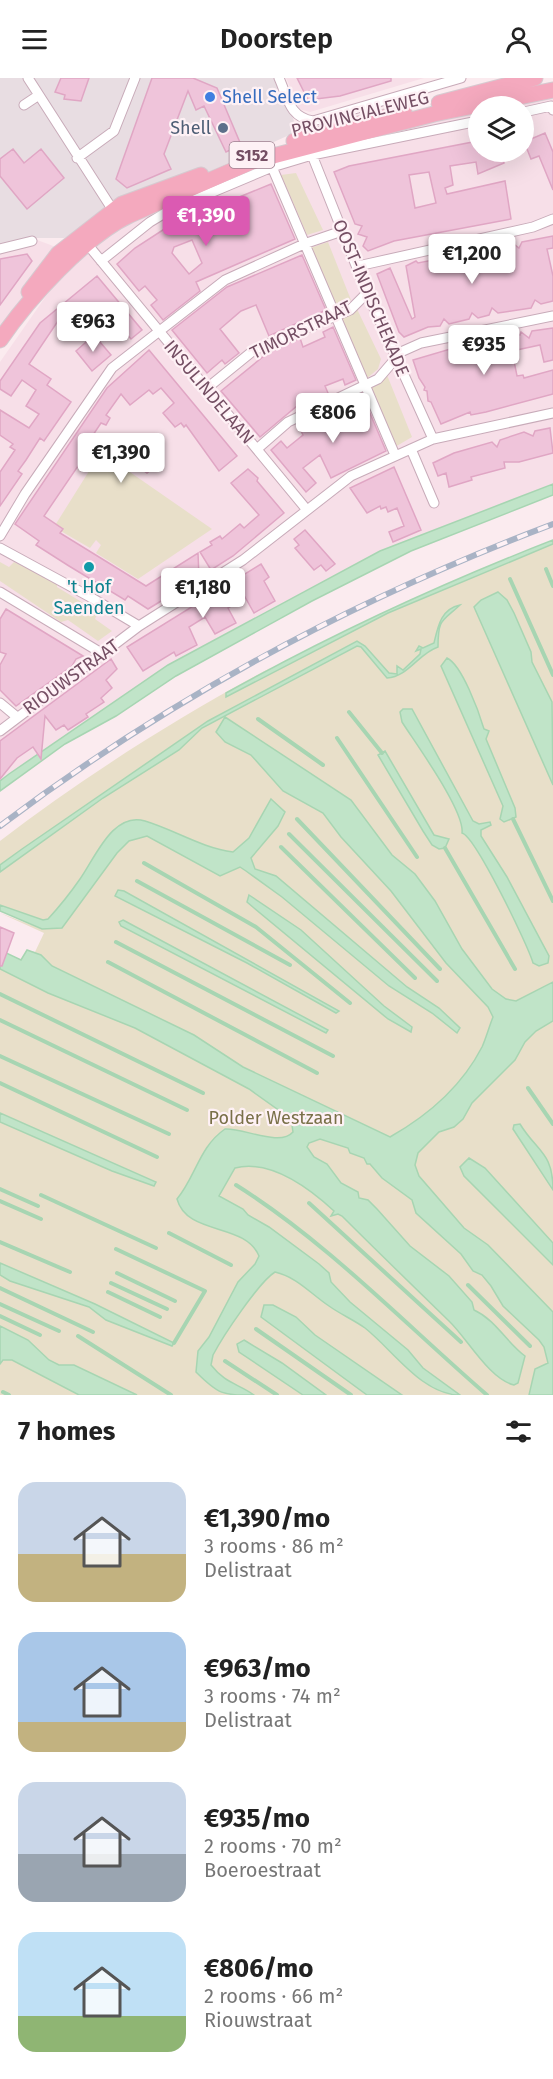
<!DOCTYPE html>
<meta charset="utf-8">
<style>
:root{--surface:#fff;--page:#f2f2f2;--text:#222;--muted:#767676;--accent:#db5ab2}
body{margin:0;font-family:"Fira Sans",sans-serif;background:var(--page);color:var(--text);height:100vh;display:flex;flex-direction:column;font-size:22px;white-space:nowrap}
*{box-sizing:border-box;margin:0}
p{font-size:20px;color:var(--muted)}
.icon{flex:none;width:33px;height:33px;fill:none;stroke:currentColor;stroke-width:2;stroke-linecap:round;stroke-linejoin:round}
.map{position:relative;height:1317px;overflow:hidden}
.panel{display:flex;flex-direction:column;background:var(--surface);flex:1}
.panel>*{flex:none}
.buttons{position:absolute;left:468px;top:18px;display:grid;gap:12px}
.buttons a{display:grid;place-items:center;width:66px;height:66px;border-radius:50%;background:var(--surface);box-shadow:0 6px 24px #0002;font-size:30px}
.price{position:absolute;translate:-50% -51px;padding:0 14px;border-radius:6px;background:#fff;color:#222;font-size:20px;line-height:39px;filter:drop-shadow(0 2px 3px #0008)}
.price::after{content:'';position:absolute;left:50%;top:36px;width:18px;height:14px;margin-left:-9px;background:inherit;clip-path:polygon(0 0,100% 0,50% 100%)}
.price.active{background:var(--accent);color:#fff}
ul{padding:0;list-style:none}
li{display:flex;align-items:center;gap:18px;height:150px;padding:0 18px}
li span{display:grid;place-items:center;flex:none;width:168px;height:120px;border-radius:18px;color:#555}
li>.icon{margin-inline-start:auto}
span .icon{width:72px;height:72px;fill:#fffc;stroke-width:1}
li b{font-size:26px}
h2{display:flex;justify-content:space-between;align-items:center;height:72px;padding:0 18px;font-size:26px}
header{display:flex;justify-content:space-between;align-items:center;height:78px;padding:0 18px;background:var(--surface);font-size:27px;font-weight:600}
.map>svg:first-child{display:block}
.residential{fill:#f7dfe8}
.industrial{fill:#e8dde2}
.green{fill:#e8dfc9}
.water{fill:#c0e4c8;stroke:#a7d5b2;stroke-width:1.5}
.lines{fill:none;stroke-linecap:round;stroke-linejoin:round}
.stream{stroke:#a7d5b2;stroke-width:4}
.building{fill:#efc4da;stroke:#e0a6c4;stroke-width:1.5;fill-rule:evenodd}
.street-casing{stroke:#c8abb9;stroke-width:11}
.primary-casing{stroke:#d6cad0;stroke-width:17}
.street{stroke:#fff;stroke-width:9}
.primary{stroke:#f4a9be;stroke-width:15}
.rail-casing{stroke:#a9b3c5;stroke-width:6}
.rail{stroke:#fef1f5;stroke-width:4;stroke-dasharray:11;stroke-linecap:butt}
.shop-dot{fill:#3f7fe0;stroke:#fef1f5;stroke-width:2}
.service-dot{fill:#5c6f8a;stroke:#fef1f5;stroke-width:2}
.culture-dot{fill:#0f9aa8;stroke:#fef1f5;stroke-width:2}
.labels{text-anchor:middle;stroke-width:4.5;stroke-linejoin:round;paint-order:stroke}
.shield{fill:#fef1f5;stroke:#9e8090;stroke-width:1.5}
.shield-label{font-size:16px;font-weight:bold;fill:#754f64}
.shop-label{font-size:18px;fill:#366cbe;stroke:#fef1f5;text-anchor:start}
.street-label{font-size:18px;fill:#754f64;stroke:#fef1f5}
.service-label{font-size:18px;fill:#4e5e75;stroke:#fef1f5;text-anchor:end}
.culture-label{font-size:18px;fill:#0d838f;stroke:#fef1f5}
.park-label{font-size:18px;fill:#797048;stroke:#fef1f5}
</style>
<header><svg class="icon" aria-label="menu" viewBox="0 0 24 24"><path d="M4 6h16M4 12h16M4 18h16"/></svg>Doorstep<svg class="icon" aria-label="person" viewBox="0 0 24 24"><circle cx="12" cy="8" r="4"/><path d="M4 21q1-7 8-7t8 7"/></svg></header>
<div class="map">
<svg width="553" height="1317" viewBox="0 0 553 1317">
<rect width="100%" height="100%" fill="#fbebef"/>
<path class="residential" d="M286,0H424L310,34L299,31Z
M553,14V406L380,473L264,535L168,587L0,703V284L60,198L118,147L251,87L478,30V74H524V28H488Z
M32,160L69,174L0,261V166Z"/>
<path class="industrial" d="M0,0H277L298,53L64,160H32L0,166Z"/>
<path class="green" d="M296,95L323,152L307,157L281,97Z
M328,164L351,222L337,231L310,170Z
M357,231L381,281L378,291L366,301L340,241Z
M387,297L412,359L395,369L369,311Z
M101,374L212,451L138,501L96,475L101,467L96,462L90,470L54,449Z
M553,466V1317H0V872L21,882L27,872L35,874L44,855L0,835L42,851L0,827V763C85,698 178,639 272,589L227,617L337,557L455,504Z
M0,484L9,489L14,484L57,505V509L98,534L95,541L112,553L98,563L68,542L61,544L0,503Z"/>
<path class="water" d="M553,406V417L411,473L312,523L176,598L116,638L65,666L0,713V703L9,696L168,587L380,473Z
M553,462V466L388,535L226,619V615C332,556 440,506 553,462Z
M498,514L507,522L514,535L531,574L532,584L552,624L553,707L474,529L481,522Z
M460,527C442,544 438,540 438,569C419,575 408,599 387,600L361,569L357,568L202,650L179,672L103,720L0,794V787L22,771L208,643L357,563L365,568L389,595L397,596V588L403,592L420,576L421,571L416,573L419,568L423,570L434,565C438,548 441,531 460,527Z
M447,580C462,587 479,634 484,651L489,653L486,661L515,730L516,739L504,744L500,741L503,728L441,588Z
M403,631H412L473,743L479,746L490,744L491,747L481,752V758L507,799L549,878L548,885L539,888L533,885C528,867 475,758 462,755C465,733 416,666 402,644L400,634Z
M225,639L351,722L392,777L415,796L435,823L462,871L492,911L506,921L516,923L553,904V943L536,953L525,964L515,982L472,1025L463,1041L454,1049L439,1054L418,1075L415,1087L419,1098L464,1150L488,1167L553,1234V1317H529L535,1291L548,1285L544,1269L539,1262L503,1228L491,1208L482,1197L473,1193L461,1176L416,1135L412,1122L382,1100L370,1086H367L364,1080L350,1075L348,1070L320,1061L309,1065L307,1069L314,1079L327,1086L341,1105L358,1114L359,1120L368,1122L377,1131L410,1168L449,1198L472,1224L474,1232C496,1242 506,1264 525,1278L518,1305L514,1307C489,1301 467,1260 449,1243C413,1208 377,1173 342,1138L338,1136L331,1138L334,1133C309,1110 271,1081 235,1090L219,1118L243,1131L248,1137L269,1149L319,1186L329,1195L331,1204L350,1224L408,1272L423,1290L460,1317C422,1317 393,1272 365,1250C354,1242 340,1236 329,1228C311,1216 297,1199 275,1194C259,1204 223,1258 213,1277L211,1287C226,1306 237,1305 254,1317C222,1317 219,1317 196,1294L198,1273L209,1259L238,1204L255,1186L259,1178C245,1144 187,1158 177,1121C196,1098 199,1069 225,1051C244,1050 280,1069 293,1054L291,1041L249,1011L135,950L48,915L0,891V872L21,882L27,872L41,877L52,888L194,957L243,989L390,1059C427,1038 462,1008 482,969C486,960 489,949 493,939L488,929L446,885L391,813L341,759L323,735L283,713L251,677L225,664L216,654Z
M385,673L434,757L449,761L445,770L439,771L432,767L423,753L378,677Z
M271,721L285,734L278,748L251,780L255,791L276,798L407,909L439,930L460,950L457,955L432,935L389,908L282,819L246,793L240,789L220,798L147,758L129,763L117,775L62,850L42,851L0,833V827L43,842L48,841C60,828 71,814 80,801C95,780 113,733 145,743C175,752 202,770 233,774L249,760Z
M118,812L124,813L339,933L336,935L247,885L115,818Z
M249,817L301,852L384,928L412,949L411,954L388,941L254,830L247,824Z
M123,842L328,952L326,955L121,848L119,844Z
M0,1035L156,1104L154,1108L112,1093L0,1044Z
M520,1046C537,1074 553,1074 553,1112L513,1051L514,1047Z
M469,1080L485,1090L553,1165V1187L464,1098L460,1089Z
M0,1185L95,1226L174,1265L172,1268L106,1242L89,1229L10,1203L0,1197Z
M264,1227H273L296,1239L315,1257L402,1317H367L261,1239Z
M0,1248L28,1262L49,1282L59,1287H74L137,1317H79L12,1282H3L0,1286Z
M244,1262L282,1285L326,1317H303L239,1274L237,1266Z"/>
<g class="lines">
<path class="stream" d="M546,491L553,508
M510,501L553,597
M349,634L382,675
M258,641L323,687
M337,660L417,779
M297,741L440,891
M513,741L553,823
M289,756L437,903
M281,769L415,900
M445,770L515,891
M144,785L256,849L350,925
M137,803L290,887
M116,864L333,978
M108,884L317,995
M0,916L203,1015
M0,942L187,1032
M0,978L169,1056
M0,1005L157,1079
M528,1010L553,1046
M236,1107C327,1164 406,1247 487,1317
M0,1111L38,1128
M41,1117L156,1170
M0,1123L41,1141
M309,1125L461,1264
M169,1155L231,1187
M0,1164L70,1194
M116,1171L205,1213L174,1265
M117,1195L175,1223
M111,1205L167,1231
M468,1207L530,1268
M0,1210L93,1254
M108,1214L160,1239
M0,1226L59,1253
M0,1238L40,1257
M256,1251L351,1317
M78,1258L171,1317
M225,1283L277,1317
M3,1314L9,1317"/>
</g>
<path class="building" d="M61,0H89L81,23L64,21L65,17L55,14Z
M152,0H193L217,10L241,67L226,74L204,28L196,32L188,13L164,76L171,91L127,110L116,101Z
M297,0H391V3L340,18L308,22Z
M545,55L553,74V112L539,78L531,81L527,71L524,72V64Z
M478,63V74H502L504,85L478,96L476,84L450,88L453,107L445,110L447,116L505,103L511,141L394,163L368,173L363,168L367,159L358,156L362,148L355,146L334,94L349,88ZM429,94L436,125L415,130L409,97Z
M13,71L24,85L41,71L64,100L27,131L0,98V81Z
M271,106L295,161L196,204L200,213L163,242L151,227L157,222L145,208L139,213L117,186L135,170L169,148ZM192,162L202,185L189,196L172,175L174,169Z
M553,158V170L547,171L553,198V223L541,226L535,222L531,230L498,235L492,230L489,237L478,240L472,235L469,241L449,246L444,241L440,248L428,249L404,259L399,254L377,196L390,190L412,241L415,239L406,188L416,183L418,185L479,173L481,170L484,172L502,168L507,171L511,164L519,170L522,164Z
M27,176L32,183L0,227V181Z
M302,177L326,232L269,258L256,227L241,233L220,251L239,275L225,286L222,282L207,295L172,252L227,209Z
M97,198L142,252L131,261L126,255L122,259L108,243L88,259L76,244L81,237L68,228L29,286L51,301L47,307L71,324L44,363L40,360L26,382L18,393L22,396L0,428V394L15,372L10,369L13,366L0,357V332L29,350L39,336L26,328L36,312L22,302L11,318L0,311V303L40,245Z
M333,249L356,302L345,307L343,301L325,308L328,315L297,328L260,359L221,313L270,273L300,260L303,269L325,259L323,254Z
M553,250V282L544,284L540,267L512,273L517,298L523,297L524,300L553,292V316L486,334L471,337L470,334L441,346L431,324L428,323L427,313L424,312L425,309L419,300L413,282L457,269L464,274L468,265L475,271L478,265L507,260L509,257H520L521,254L529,260L532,253Z
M94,257L111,277L92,293L76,273Z
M149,272L237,378L219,393L186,347L184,349L181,345L175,349L163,335L174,325L161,310L153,316L149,312L130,327L121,316L106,337L110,340L106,347L101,345L89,363L93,366L44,438L63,451L60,455L146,508L198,475L199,500L148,531L128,518L125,522L69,488L36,467L39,463L15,446L107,310Z
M364,321L386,373L331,400L320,377L303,390L316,405L306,414L271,372L281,363L287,370L303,357L299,349Z
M550,350L553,375L519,384H504L505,390L471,399L472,402L449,409L446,395L438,398L433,385L454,375L492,364L497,369L500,362L524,354L533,358L535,353Z
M157,375L163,382L147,395L140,390Z
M394,389L421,452L393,464L389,454L404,448L397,430L388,434L386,429L381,431L380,428L367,435L350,410Z
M248,391L258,400L257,403L284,435L233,478L211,492L200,474L212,467L210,464L220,458L222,461L240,446L244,450L259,437L231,405Z
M305,452L335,486L326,493L321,487L314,492L295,470L299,467L294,461Z
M261,486L269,499L264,503L275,523L254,535L245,519L228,530L236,545L215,556L205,539L189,549L197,567L176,578L174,574L143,593L127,569Z
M6,531L83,578L76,581L72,588L16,628L0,612V587L6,576L0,574V541Z
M111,581L117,591L106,602L112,610L101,620L104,624L86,636L88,639L68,652L64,647L56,652L45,638L41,681L33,669L17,680L0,701V663Z
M0,849L14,855L2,888H0Z"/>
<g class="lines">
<g class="street-casing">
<path id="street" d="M28,0L116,137
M279,0C288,20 289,39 313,43L461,0
M24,27L39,17
M524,34L551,28L553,32
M312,77L367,215L433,361
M77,80L114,53L135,0
M272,89L395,377
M88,167L307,432
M0,171L32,163
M101,183L150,144L170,132L272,89L312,77L478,43
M358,188L533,149L553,141
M394,277L421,265L553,238
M206,311L254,272L350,232L367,215
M257,371L288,344L378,301L396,280
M411,371L434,425
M0,458L25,416L112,290L225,202L304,166L342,153
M0,470L92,520L139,548
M0,514L103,576
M0,625L17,639
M0,653L139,548L243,482L351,398L433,361L553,335"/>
</g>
<g class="primary-casing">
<path id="primary" d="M439,25L535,0
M294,63L404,34
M29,214L58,176L122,126L201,97
M0,262C28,221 85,158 130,137L254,83L434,36L553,12"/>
</g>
<use href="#street" class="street"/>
<use href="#primary" class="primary"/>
<g class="rail-casing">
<path id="rail" d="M0,748C170,620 354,521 553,446"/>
</g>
<use href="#rail" class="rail"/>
</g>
<circle class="shop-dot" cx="210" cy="19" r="6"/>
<circle class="service-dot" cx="223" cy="50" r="6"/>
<circle class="culture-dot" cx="89" cy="489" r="6"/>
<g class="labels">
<rect class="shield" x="229.5" y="64" width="45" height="26" rx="4.5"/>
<g class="shield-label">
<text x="252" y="83">S152</text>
</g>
<g class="shop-label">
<text x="222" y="25">Shell Select</text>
</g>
<g class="street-label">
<text transform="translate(360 36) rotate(-14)" y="6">PROVINCIALEWEG</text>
<text transform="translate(371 220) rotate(67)" y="6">OOST-INDISCHEKADE</text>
<text transform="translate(301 252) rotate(-26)" y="6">TIMORSTRAAT</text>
<text transform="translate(209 314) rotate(50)" y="6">INSULINDELAAN</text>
<text transform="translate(71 599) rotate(-36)" y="6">RIOUWSTRAAT</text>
</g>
<g class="service-label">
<text x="211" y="56">Shell</text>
</g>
<g class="culture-label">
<text x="89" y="515">'t Hof<tspan x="89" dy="21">Saenden</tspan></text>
</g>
<g class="park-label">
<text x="276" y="1046">Polder Westzaan</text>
</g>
</g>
</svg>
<div class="buttons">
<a><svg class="icon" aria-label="layers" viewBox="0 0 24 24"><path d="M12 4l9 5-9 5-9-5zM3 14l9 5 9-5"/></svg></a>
</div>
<b class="price active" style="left:206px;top:169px">€1,390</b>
<b class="price" style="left:472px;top:207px">€1,200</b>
<b class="price" style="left:93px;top:275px">€963</b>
<b class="price" style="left:484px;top:298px">€935</b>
<b class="price" style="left:333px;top:366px">€806</b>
<b class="price" style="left:121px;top:406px">€1,390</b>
<b class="price" style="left:203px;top:541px">€1,180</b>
</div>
<section class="panel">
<h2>7 homes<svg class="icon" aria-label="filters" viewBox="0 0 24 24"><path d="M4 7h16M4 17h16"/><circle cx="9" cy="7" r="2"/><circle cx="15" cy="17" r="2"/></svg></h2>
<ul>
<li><span style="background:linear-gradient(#c9d6e8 60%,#c2b280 0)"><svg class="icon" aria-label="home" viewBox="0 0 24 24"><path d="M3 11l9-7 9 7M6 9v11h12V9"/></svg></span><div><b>€1,390/mo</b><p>3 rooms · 86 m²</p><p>Delistraat</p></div></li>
<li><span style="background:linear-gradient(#a9c7e8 75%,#c2b280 0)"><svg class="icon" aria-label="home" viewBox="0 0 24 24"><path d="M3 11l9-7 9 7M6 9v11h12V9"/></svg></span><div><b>€963/mo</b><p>3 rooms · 74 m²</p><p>Delistraat</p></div></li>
<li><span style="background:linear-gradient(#c9d6e8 60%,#9aa5b1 0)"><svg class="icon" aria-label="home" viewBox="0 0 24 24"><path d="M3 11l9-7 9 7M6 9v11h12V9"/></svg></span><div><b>€935/mo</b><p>2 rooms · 70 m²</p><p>Boeroestraat</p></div></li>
<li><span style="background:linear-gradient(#bfe0f5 70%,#8fb573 0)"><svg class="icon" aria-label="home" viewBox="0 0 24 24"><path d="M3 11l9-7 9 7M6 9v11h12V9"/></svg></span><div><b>€806/mo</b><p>2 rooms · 66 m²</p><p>Riouwstraat</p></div></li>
</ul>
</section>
